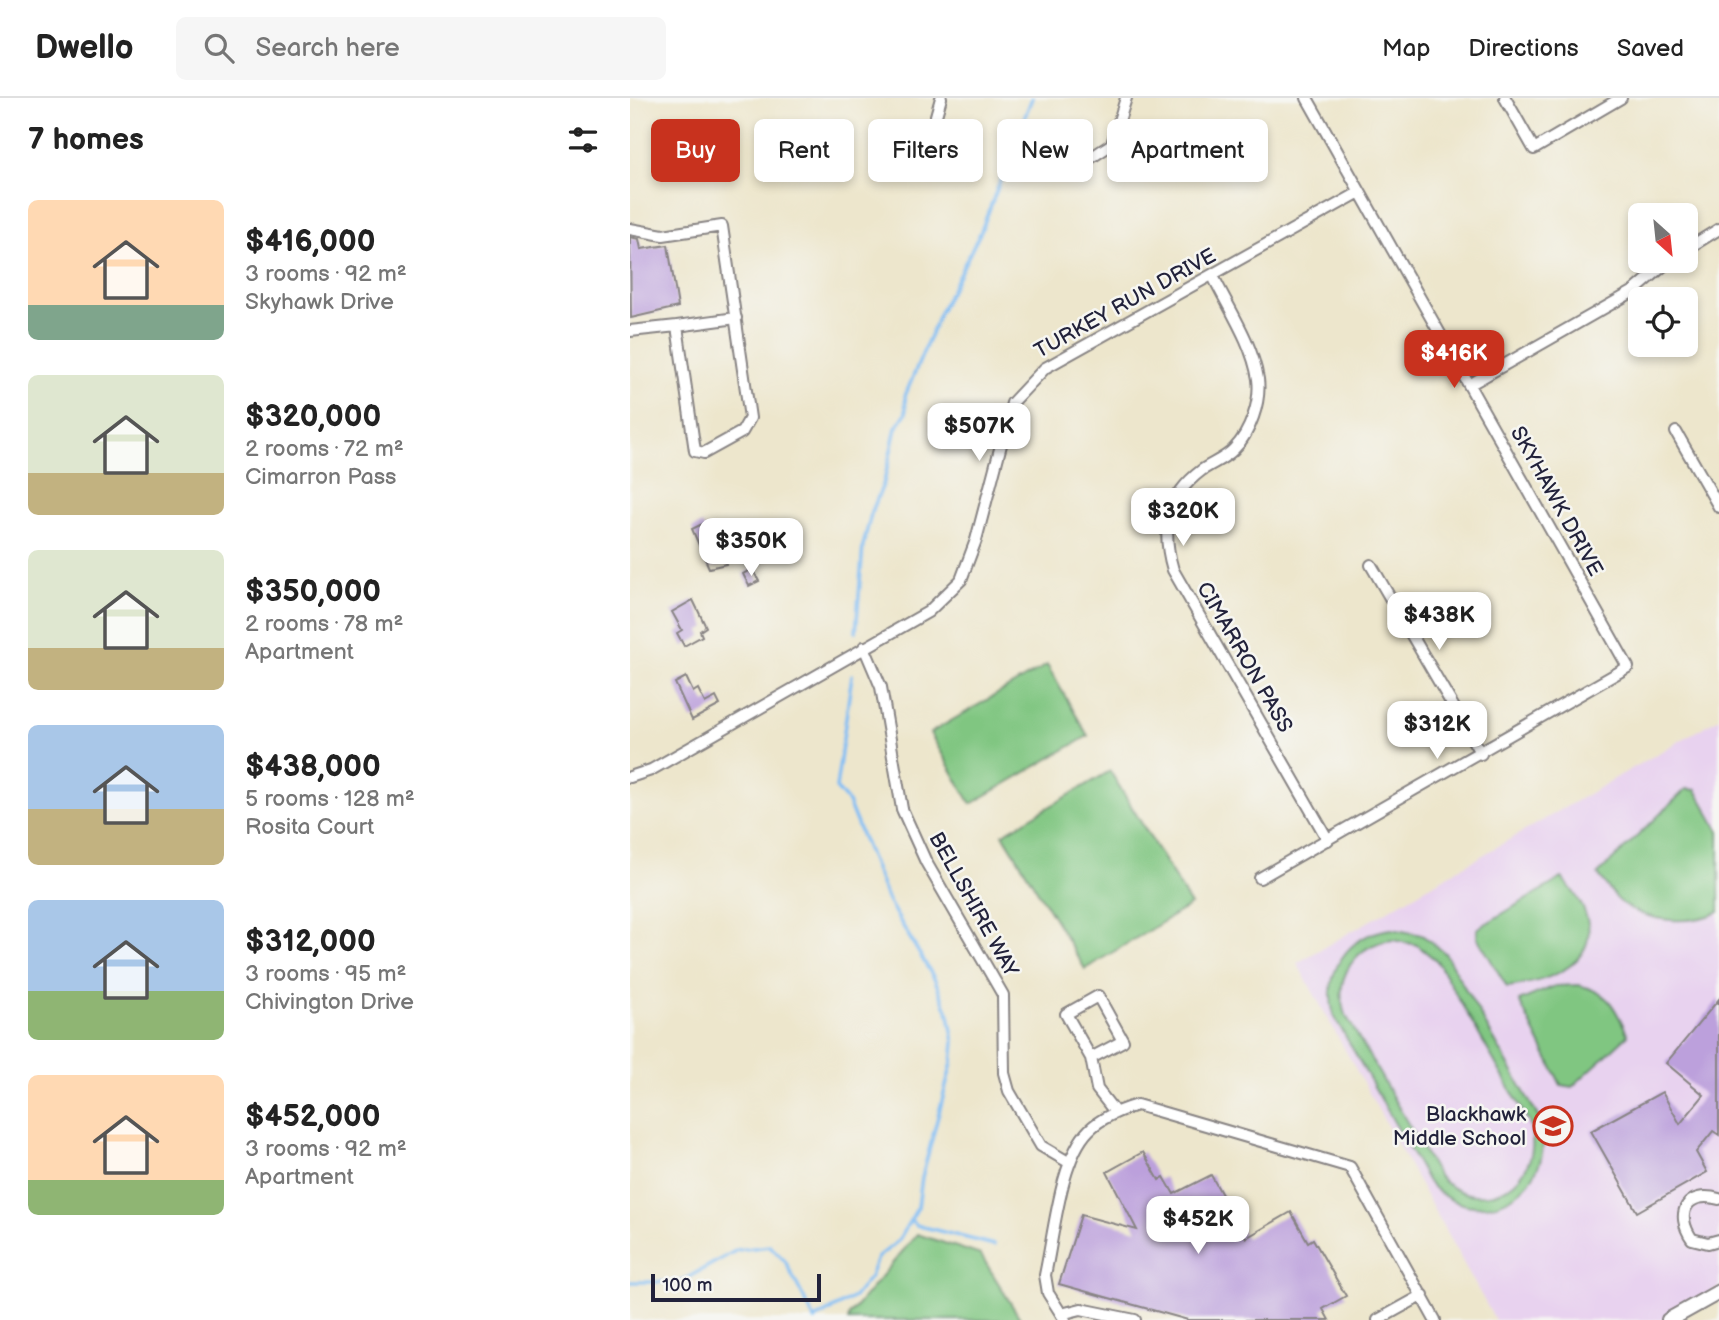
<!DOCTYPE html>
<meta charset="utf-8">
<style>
:root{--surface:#fff;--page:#f6f6f6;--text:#222;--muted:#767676;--line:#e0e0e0;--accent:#c8321e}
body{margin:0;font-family:"Balsamiq Sans",sans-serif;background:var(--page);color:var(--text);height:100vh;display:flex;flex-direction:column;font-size:26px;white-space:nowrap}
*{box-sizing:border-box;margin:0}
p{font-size:23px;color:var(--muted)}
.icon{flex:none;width:38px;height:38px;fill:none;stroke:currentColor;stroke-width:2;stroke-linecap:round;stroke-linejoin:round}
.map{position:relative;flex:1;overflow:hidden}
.panel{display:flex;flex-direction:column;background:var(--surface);width:630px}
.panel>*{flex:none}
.hud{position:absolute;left:21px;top:21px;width:665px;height:63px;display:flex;gap:14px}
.needle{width:46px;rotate:153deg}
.controls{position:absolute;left:998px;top:105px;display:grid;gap:14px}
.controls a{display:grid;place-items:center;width:70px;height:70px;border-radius:10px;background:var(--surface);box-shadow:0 4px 10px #0003;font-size:35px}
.scale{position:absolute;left:21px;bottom:18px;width:170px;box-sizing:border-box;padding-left:7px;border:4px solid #22223b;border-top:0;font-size:19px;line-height:24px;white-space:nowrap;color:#22223b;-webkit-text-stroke:5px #f6f6f2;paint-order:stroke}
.price{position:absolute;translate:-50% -60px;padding:0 16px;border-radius:14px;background:#fff;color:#222;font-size:23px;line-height:46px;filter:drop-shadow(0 2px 4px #0008)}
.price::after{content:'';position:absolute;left:50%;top:42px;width:21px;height:16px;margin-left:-10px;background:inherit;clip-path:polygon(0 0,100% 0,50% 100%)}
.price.active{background:var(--accent);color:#fff}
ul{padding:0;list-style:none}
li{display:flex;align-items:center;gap:21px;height:175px;padding:0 28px}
li span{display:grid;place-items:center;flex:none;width:196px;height:140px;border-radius:10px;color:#555}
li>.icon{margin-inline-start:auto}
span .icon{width:84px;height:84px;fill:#fffc;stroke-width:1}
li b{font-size:30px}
h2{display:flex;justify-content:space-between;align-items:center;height:84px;padding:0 28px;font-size:30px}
.pill{padding:0 24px;border-radius:10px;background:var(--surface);box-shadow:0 4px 10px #0003;font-size:24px;line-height:63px}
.pill.active{background:var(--accent);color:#fff}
header{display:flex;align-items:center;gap:42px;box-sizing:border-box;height:98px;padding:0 35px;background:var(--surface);border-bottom:2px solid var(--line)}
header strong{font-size:33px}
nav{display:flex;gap:38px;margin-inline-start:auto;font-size:24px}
.search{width:490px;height:63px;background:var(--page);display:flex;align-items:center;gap:18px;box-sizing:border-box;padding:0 24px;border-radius:10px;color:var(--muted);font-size:26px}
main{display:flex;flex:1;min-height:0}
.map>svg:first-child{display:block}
.built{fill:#e8d2ef}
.green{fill:#80c681;stroke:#51745e;stroke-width:2;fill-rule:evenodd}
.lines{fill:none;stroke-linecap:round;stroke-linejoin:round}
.stream{stroke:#81bef4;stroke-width:3.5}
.building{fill:#bca0dc}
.minor-casing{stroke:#888484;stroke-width:14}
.major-casing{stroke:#888484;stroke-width:18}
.minor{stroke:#fff;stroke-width:10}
.major{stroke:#fff;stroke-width:14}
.labels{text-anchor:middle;stroke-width:5;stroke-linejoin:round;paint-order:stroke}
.street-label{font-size:21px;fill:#22223b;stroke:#f6f6f2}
.poi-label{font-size:21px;fill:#22223b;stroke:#f6f6f2;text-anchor:end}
</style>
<header>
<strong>Dwello</strong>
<div class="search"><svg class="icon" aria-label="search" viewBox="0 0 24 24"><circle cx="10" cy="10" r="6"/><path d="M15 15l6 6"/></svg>Search here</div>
<nav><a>Map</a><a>Directions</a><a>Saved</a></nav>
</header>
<main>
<section class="panel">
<h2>7 homes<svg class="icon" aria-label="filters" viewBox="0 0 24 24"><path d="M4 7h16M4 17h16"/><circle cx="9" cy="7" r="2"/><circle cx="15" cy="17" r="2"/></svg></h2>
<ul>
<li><span style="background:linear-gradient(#ffd9b3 75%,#7fa58c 0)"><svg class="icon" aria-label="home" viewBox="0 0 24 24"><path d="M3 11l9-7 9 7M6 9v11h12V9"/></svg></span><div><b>$416,000</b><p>3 rooms · 92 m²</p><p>Skyhawk Drive</p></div></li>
<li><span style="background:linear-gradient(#dfe7d0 70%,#c2b280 0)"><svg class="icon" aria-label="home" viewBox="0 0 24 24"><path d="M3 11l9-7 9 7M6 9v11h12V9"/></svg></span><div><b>$320,000</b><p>2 rooms · 72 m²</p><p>Cimarron Pass</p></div></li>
<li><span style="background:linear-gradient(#dfe7d0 70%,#c2b280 0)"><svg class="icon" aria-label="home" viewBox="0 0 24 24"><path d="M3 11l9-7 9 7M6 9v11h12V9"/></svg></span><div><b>$350,000</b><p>2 rooms · 78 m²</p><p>Apartment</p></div></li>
<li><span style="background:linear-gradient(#a9c7e8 60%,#c2b280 0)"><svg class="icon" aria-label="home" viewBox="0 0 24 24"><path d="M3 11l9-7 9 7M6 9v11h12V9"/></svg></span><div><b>$438,000</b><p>5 rooms · 128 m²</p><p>Rosita Court</p></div></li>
<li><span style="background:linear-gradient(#a9c7e8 65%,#8fb573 0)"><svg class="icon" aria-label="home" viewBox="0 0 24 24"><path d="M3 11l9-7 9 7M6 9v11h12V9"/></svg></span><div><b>$312,000</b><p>3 rooms · 95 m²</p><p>Chivington Drive</p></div></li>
<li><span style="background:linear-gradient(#ffd9b3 75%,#8fb573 0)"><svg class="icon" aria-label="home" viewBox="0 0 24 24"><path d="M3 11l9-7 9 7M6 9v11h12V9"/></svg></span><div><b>$452,000</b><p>3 rooms · 92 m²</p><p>Apartment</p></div></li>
</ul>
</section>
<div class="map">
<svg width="1089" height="1222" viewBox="0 0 1089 1222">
<rect width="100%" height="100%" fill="#f6f6f2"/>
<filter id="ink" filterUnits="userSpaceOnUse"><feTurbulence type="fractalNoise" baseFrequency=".0143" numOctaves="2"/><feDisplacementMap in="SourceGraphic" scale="14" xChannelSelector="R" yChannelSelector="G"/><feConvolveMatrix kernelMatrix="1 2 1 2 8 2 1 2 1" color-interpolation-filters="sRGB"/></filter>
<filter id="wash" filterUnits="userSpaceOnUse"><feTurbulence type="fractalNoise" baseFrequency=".00686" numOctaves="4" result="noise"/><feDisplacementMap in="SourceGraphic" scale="28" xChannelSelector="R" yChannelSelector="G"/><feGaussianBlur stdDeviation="1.57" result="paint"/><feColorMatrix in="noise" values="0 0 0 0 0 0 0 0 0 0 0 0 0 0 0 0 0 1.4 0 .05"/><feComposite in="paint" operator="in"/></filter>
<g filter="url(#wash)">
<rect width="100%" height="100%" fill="#ede6cc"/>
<path class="built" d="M1089,620V1190L1032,1222H865L667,865Z"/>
<path class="green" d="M417,567L458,638L341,706L300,635Z
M480,673L561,807L455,871L373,736Z
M1056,691L1066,692L1089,733V814C1060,827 1020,825 993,806C983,799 975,785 968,776Z
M932,780C989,843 947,881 877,889L847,839V831Z
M762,831L792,837L815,855L910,1022C930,1093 848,1139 798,1084L704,918C692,875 717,836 762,831ZM763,842L787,847L807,863L899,1024C918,1083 851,1123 808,1078L714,914C704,878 726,846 763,842Z
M949,887C981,896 984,908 998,937L942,989L931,987L889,903L925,888Z
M287,1136L351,1157L391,1222H218L220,1216Z"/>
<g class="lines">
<path class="stream" d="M226,534L233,448L241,416L254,384L266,330L276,315L275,298L310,214L351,133L402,0
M281,1122L286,1127L364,1147
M0,1184H50L107,1152L140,1148L155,1163L185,1222
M185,1221L224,1199L240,1179L247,1160L268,1143L288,1109L292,1079L322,965L324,944L319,917L305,882L258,803L218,704L206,690L222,577"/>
</g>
<g id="blocks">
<path class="building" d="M0,139L9,141L11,151L38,147L48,209L1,220Z
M72,426L83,446L90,444L96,466L79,470L62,431Z
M122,471L129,483L119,488L113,476Z
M63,502L76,529L70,533L72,538L54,548L47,535L52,532L42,514Z
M56,579L63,594L68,591L75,605L86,599L90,607L62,622L45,585Z
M1089,901V1037L1083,1033L1066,1054L1077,1074L1007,1114L961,1033L1032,994L1050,1026L1074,997L1036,965Z
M513,1054L529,1082L534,1079L544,1096L581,1077L616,1140L661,1114L678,1144L683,1141L716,1198L693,1211L699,1222H558L429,1186L451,1117L507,1132L477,1074Z"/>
</g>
</g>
<g filter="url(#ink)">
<use href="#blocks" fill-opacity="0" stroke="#888484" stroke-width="2"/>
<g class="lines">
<g class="minor-casing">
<path id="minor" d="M875,0L904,51L991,0
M296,53L311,0
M459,61L482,46L496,0
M0,131L33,137L92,128L120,320L112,334L74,355L65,353L47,228L0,233
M1055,152L1089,131
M583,178C599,211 622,244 628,281C631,304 620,335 604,351C596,360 582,365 572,372C536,399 531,431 543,472L698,742
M47,228L106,220
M839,287L1004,193L1039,163
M1046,334L1089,409
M741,467L851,656
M234,549L251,589L272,711L296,764L373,897L374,975L379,993L411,1048L440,1065
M0,679L21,672L298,514L331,482L346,442L382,305L415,270L730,94
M630,780L998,569L677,0
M461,960L493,943L468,898L436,916L461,960L467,991L485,1014
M1089,1101C1057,1092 1044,1115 1062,1141L1078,1145L1089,1142
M431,1216L451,1211L505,1222
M435,1222L418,1195L415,1177C424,1137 430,1061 459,1032C472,1019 490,1012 507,1007L720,1069L805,1222
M748,1222L793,1197"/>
</g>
<g class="major-casing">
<path id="major" d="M1039,1222L1089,1194"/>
</g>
<use href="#minor" class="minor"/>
<use href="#major" class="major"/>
</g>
</g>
<defs>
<g id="school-ring" transform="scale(2.0125)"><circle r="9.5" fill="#f6f6f2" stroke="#c8321e" stroke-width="1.5"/><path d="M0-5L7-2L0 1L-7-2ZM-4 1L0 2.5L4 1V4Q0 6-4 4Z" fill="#c8321e"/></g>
</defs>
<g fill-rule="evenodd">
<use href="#school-ring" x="923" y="1028"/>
</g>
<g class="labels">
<g class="street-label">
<text transform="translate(495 205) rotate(-29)" y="7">TURKEY RUN DRIVE</text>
<text transform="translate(927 403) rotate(61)" y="7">SKYHAWK DRIVE</text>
<text transform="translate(615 559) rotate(60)" y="7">CIMARRON PASS</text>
<text transform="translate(344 806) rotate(61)" y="7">BELLSHIRE WAY</text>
</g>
<g class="poi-label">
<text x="896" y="1023">Blackhawk<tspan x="896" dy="24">Middle School</tspan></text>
</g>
</g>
</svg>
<div class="controls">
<a><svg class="needle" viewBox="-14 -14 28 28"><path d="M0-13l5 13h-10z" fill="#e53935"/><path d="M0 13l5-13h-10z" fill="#767676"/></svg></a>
<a><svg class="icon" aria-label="locate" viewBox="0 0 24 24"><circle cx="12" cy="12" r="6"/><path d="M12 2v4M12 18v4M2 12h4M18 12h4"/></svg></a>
</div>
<div class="scale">100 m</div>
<b class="price active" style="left:824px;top:292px">$416K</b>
<b class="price" style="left:349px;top:365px">$507K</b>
<b class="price" style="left:553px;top:450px">$320K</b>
<b class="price" style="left:121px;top:480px">$350K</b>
<b class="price" style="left:809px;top:554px">$438K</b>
<b class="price" style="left:807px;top:663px">$312K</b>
<b class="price" style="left:568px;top:1158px">$452K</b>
<div class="hud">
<a class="pill active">Buy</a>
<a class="pill">Rent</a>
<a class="pill">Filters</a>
<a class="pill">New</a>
<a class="pill">Apartment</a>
</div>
</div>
</main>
